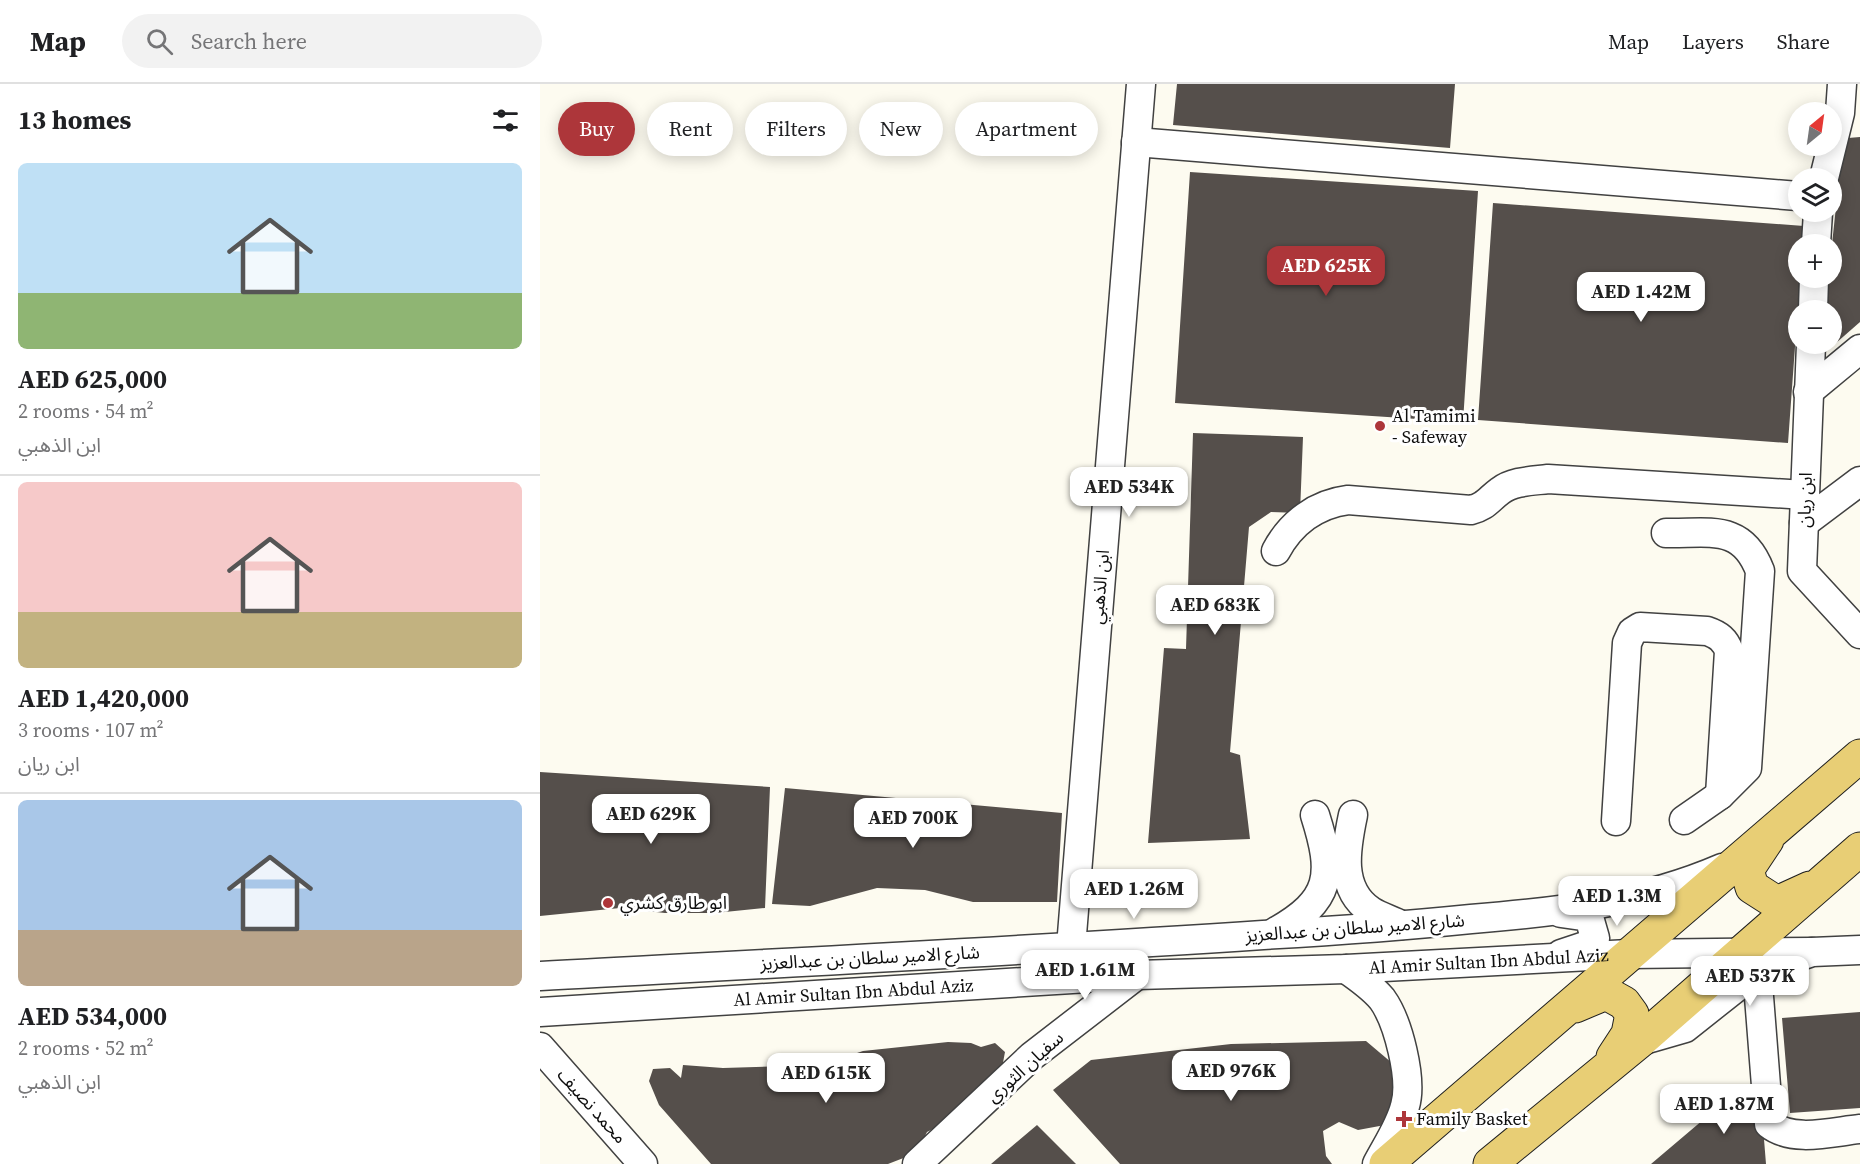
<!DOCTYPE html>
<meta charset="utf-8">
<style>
:root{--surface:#fff;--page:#f2f2f2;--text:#202124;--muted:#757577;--line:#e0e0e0;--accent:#ad363a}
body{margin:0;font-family:"Source Serif 4","Noto Sans Arabic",serif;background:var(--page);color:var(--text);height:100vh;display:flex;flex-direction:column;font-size:22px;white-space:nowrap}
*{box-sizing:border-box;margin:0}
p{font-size:20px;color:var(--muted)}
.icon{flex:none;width:33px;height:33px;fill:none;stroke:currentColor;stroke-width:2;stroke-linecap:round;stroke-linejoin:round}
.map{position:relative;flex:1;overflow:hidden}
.side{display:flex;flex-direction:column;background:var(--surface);width:540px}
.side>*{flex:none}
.guide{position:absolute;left:18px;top:18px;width:570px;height:54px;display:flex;gap:12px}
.needle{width:39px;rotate:29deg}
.tools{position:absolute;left:1248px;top:18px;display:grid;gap:12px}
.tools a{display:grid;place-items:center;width:54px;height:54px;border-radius:50%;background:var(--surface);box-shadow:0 3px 15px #0003;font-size:30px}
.price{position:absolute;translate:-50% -51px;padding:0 14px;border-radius:12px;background:#fff;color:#222;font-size:20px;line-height:39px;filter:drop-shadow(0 2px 3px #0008)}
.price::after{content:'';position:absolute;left:50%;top:36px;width:18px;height:14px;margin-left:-9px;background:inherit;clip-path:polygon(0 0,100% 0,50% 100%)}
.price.selected{background:var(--accent);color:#fff}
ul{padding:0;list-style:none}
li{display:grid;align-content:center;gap:12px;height:318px;padding:0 18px}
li+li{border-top:2px solid var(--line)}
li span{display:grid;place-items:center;height:186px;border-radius:9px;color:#555}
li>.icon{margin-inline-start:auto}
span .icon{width:108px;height:108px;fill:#fffc;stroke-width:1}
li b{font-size:26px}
h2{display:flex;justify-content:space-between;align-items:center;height:72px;padding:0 18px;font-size:26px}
.pill{padding:0 21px;border-radius:27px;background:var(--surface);box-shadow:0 3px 15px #0003;font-size:21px;line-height:54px}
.pill.selected{background:var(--accent);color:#fff}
header{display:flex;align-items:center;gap:36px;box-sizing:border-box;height:84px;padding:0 30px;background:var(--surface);border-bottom:2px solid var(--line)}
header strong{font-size:28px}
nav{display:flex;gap:33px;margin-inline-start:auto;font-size:21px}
.search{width:420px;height:54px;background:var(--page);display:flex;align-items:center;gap:15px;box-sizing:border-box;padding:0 21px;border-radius:33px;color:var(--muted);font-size:22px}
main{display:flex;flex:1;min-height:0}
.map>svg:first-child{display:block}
.building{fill:#554f4b}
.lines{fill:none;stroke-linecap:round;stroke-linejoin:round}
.minor-casing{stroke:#414141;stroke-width:31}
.major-casing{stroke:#1f1f1f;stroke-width:35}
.minor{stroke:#fff;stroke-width:28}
.major{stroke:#e8ce75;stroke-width:33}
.poi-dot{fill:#ad363a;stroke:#fff;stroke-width:2}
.labels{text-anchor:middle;stroke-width:6;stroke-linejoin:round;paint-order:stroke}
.poi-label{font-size:18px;fill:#0e0e0e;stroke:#fff;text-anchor:start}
.street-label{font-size:18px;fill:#0e0e0e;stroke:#fff}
</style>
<header>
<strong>Map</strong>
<div class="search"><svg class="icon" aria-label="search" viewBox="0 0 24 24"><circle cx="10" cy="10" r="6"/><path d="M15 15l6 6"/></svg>Search here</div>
<nav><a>Map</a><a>Layers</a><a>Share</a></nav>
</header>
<main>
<section class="side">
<h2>13 homes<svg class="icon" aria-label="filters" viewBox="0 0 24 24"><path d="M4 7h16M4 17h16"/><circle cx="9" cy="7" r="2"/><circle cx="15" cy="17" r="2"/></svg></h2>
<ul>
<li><span style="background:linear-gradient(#bfe0f5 70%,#8fb573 0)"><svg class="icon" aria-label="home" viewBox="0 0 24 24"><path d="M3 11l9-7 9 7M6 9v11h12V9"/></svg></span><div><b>AED 625,000</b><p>2 rooms · 54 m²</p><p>ابن الذهبي</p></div></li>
<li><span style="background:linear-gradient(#f6c9c9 70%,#c2b280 0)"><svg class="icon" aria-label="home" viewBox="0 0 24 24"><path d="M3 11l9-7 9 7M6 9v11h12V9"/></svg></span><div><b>AED 1,420,000</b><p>3 rooms · 107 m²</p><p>ابن ريان</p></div></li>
<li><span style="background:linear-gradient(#a9c7e8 70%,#b9a48a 0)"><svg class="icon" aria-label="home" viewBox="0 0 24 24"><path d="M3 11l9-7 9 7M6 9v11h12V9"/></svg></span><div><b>AED 534,000</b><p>2 rooms · 52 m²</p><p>ابن الذهبي</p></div></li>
</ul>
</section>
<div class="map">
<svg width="1320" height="1080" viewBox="0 0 1320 1080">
<rect width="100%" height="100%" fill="#fdfbf0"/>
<path class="building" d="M637,0H915L910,64L633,41Z
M1320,53V238L1288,266L1284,260H1292V226H1284L1288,194H1292V160L1302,67L1308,54Z
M650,88L938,107L923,338L635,319Z
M953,119L1264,142L1262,160H1258L1260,194L1248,359L938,336Z
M653,349L763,353L760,429L731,428L709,443L690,668L700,671L710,755L608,759L624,564L646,565Z
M0,688L230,703L225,824L175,829H125L80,824L0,832Z
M245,704L522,729L517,818H433L385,806L337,804L270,822L232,820Z
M1320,928V1024L1250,1029L1242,934Z
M826,957L852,979L855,1019L845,1041L818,1046L799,1038L783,1047L786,1072L792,1080H580L513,1006L551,976L691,960Z
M408,958L431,959L441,963L455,959L465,968L462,984L411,1036L387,1048L381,1060L366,1073L348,1080H171L119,1021L109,997L113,985L130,984L141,994L143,981L183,984L249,982L302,974L323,967Z
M1203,1002L1220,1006L1226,1080H1111Z
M497,1041L536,1080H451Z"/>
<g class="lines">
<g class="minor-casing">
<g id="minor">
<path d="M596,58L1258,112"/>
<path d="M1284,94L1300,29L1302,0"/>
<path d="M1276,160L1278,128"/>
<path d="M1273,226L1274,194"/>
<path d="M1271,260L1262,487L1320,550"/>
<path d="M1268,308L1320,265"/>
<path d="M1264,439L1320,397"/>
<path d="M1126,449C1169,450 1202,439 1220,487L1207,684L1180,711L1144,736"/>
<path d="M736,467C751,439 776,420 808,416L931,426C945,423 949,415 960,407C973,397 992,397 1008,395L1265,411"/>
<path d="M813,731C806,764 798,805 831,827C840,833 852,836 861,841"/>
<path d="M1076,737L1087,559L1092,548L1100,543L1167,547C1179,551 1185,556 1189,567L1180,711"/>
<path d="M1021,829L1049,833L1055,854L1048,861L1021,870"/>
<path d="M735,848C792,816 794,791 775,731"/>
<path d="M531,863L601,0"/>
<path d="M806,885C819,894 832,903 842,915C858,937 873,995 865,1022C860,1042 847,1061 837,1080"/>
<path d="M1217,887L1229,1040C1253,1059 1291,1048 1320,1045"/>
<path d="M0,892C241,879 482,867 723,851C792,847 862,842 931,835C1018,828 1101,819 1182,784"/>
<path id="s1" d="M0,928L597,891L806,885L1089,870L1272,868"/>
<path d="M1100,957L1145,944L1217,887L1272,868L1320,866"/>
<path d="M0,963L103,1080"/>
<path d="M377,1080L492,972L597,891"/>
</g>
</g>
<g class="major-casing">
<path id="major" d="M1227,756L1207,786L1212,803L1237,819L1270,804
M1035,922L1066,909L1084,919L1092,930L1088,950L1073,973
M846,1080L1320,672
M950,1080L1100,957L1320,765"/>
</g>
<use href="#minor" class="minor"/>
<use href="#major" class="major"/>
</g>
<g class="poi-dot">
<circle cx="840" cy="342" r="6"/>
<circle cx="68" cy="819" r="6"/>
<path d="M861 1026h6v6h6v6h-6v6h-6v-6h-6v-6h6z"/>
</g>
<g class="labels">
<g class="poi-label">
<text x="852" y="338">Al Tamimi<tspan x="852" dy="21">- Safeway</tspan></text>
<text x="80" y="825">ابو طارق كشري</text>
<text x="876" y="1041">Family Basket</text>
</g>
<g class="street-label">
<text transform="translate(1265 416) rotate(-88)" y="6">ابن ريان</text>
<text transform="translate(560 503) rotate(-85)" y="6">ابن الذهبي</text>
<text transform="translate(815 844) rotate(-4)" y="6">شارع الامير سلطان بن عبدالعزيز</text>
<text transform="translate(330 874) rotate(-3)" y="6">شارع الامير سلطان بن عبدالعزيز</text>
<text dy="6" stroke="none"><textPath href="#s1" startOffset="950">Al Amir Sultan Ibn Abdul Aziz</textPath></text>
<text dy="6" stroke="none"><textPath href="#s1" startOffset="314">Al Amir Sultan Ibn Abdul Aziz</textPath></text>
<text transform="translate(485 983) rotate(-42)" y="6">سفيان الثوري</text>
<text transform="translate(52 1022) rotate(48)" y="6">محمد نصيف</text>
</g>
</g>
</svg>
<div class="tools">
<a><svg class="needle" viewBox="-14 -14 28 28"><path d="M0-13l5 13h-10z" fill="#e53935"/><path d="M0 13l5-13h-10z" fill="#757577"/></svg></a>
<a><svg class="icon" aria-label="layers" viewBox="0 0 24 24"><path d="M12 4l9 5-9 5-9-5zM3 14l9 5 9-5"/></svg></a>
<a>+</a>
<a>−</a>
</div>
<b class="price selected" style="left:786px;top:213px">AED 625K</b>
<b class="price" style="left:1101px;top:239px">AED 1.42M</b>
<b class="price" style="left:589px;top:434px">AED 534K</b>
<b class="price" style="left:675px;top:552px">AED 683K</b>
<b class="price" style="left:111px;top:761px">AED 629K</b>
<b class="price" style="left:373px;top:765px">AED 700K</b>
<b class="price" style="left:594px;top:836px">AED 1.26M</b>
<b class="price" style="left:1077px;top:843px">AED 1.3M</b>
<b class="price" style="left:545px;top:917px">AED 1.61M</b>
<b class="price" style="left:1210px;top:923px">AED 537K</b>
<b class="price" style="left:691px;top:1018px">AED 976K</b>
<b class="price" style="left:286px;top:1020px">AED 615K</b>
<b class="price" style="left:1184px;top:1051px">AED 1.87M</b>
<div class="guide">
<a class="pill selected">Buy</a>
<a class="pill">Rent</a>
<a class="pill">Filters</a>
<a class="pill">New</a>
<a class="pill">Apartment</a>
</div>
</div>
</main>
